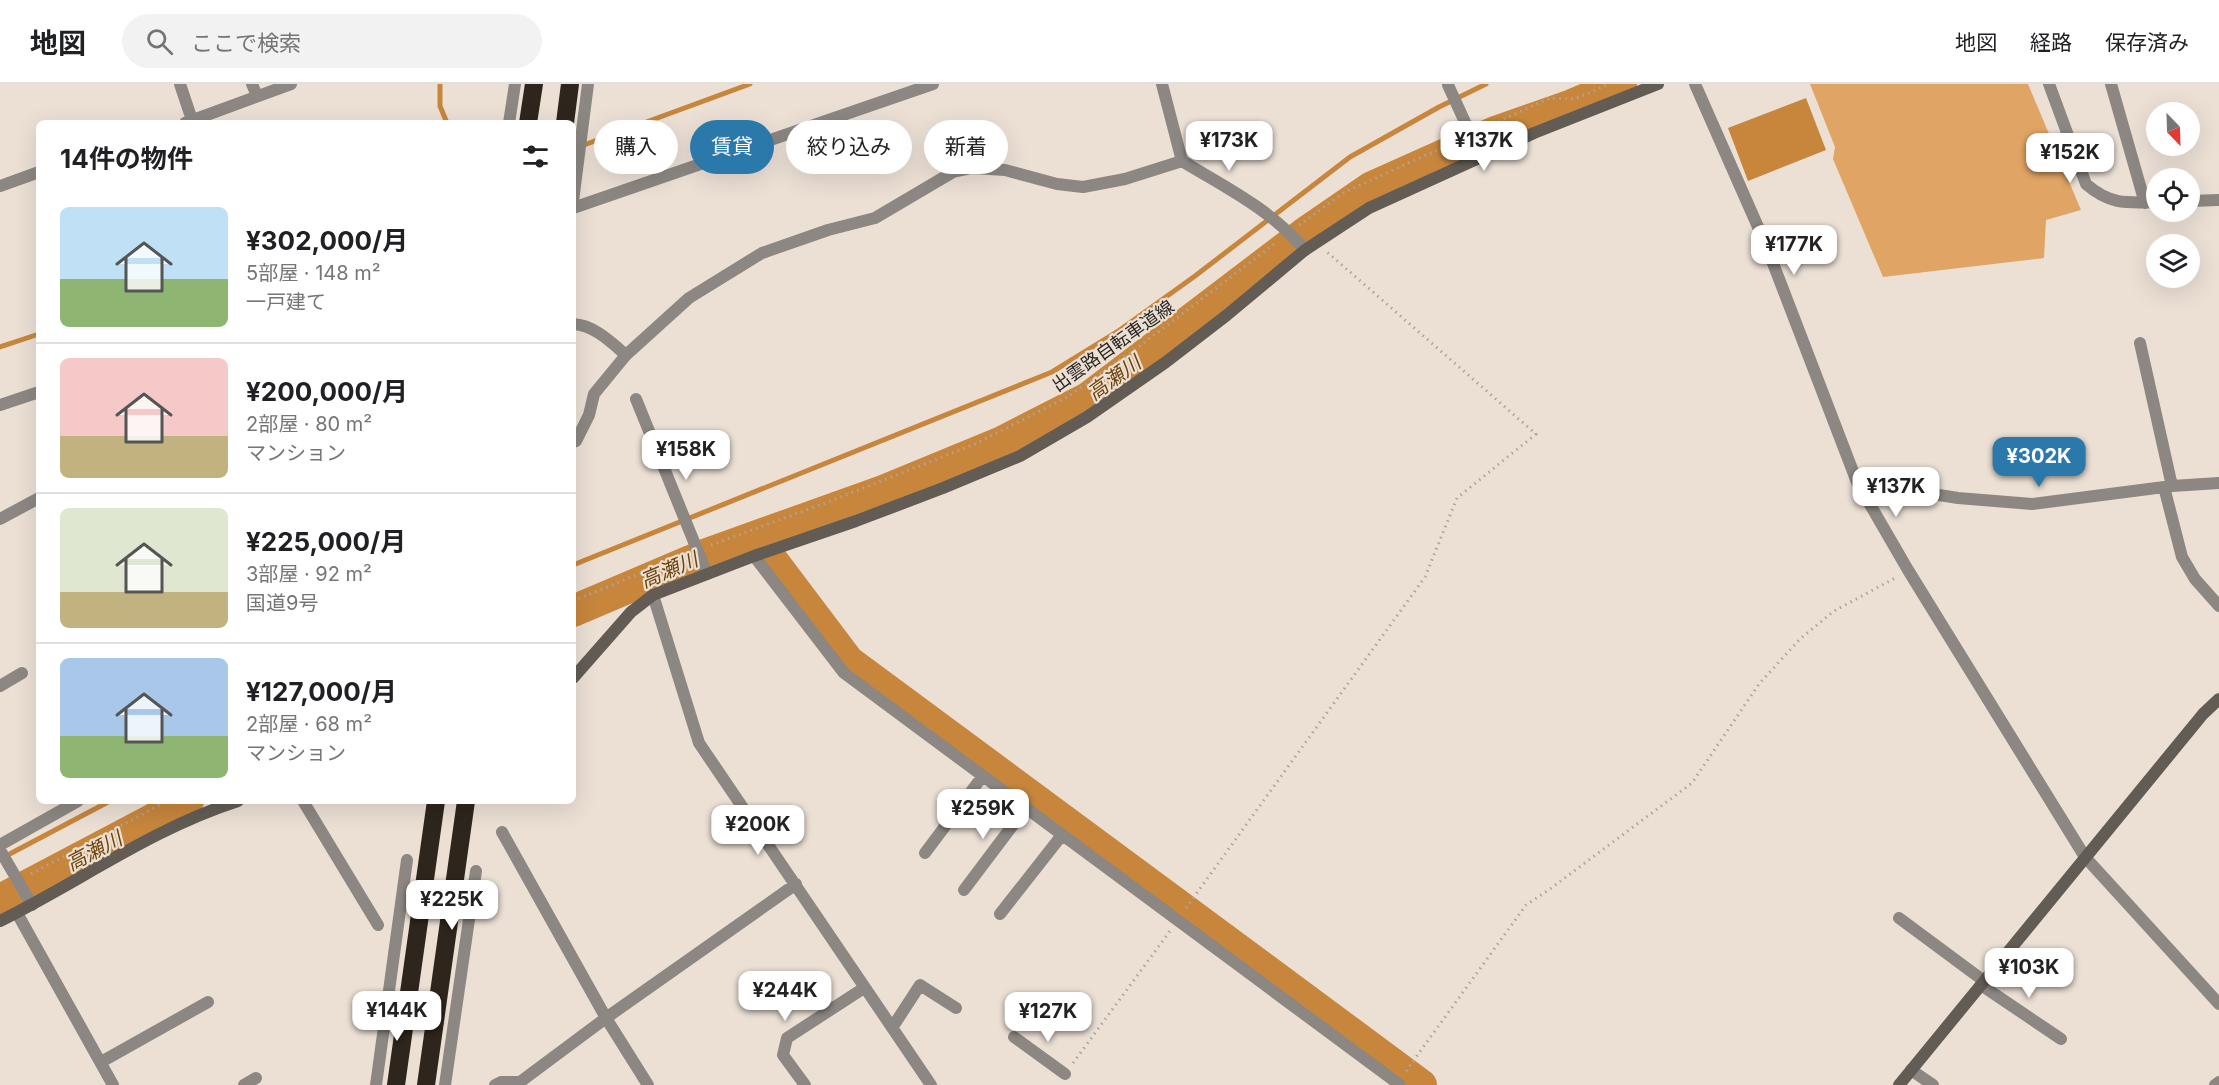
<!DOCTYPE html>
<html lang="ja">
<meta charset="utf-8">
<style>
:root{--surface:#fff;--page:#f2f2f2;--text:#202124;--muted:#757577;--line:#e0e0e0;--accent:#2b78ab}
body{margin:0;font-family:Inter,"Noto Sans JP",sans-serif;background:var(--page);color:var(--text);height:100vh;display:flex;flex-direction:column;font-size:22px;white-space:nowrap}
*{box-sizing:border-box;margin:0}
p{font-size:20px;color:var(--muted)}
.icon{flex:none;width:33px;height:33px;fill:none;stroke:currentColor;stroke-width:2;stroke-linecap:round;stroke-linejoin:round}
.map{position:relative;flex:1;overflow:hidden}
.details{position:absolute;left:36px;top:36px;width:540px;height:684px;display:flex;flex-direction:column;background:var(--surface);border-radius:9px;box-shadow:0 6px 24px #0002}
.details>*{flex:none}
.hud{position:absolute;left:594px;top:36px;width:570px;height:54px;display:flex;gap:12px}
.needle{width:39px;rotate:157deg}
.tools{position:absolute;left:2146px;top:18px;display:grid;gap:12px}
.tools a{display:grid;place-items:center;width:54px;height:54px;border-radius:50%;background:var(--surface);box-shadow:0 6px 24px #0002;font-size:30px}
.price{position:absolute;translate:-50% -51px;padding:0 14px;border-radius:12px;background:#fff;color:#222;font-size:20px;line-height:39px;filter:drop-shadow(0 2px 3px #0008)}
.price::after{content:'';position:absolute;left:50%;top:36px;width:18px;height:14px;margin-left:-9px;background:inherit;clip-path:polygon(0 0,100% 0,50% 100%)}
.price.active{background:var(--accent);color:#fff}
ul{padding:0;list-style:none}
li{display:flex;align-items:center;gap:18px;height:150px;padding:0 24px}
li+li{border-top:2px solid var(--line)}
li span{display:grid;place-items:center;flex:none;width:168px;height:120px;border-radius:9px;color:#555}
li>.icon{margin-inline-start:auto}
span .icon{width:72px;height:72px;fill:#fffc;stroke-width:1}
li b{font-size:26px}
h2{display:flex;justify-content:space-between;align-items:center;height:72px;padding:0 24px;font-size:26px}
.chip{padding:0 21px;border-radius:27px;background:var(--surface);box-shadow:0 6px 24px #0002;font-size:21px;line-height:54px}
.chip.active{background:var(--accent);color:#fff}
header{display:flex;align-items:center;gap:36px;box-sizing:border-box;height:84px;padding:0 30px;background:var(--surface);border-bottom:2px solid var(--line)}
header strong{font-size:28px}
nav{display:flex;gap:33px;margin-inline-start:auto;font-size:21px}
.search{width:420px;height:54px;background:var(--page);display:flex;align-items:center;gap:15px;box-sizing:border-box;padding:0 21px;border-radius:33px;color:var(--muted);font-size:22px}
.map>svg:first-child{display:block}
.green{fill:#e0a464}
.water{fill:#c7863c}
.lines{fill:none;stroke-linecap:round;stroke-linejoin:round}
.stream{stroke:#c7863c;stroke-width:5}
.river{stroke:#c7863c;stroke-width:32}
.path{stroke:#afa59c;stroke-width:3;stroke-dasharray:1.5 4.5;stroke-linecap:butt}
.street{stroke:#8c8782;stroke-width:12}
.secondary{stroke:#625c55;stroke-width:12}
.highway{stroke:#2e261d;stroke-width:18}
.labels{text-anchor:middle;stroke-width:4.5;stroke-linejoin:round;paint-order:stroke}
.street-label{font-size:18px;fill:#2a2521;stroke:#ece0d5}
.water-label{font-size:20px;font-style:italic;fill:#6e4308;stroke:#ece0d5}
</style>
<header>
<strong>地図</strong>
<div class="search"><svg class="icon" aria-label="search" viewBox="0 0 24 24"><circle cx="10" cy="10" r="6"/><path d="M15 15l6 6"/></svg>ここで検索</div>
<nav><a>地図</a><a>経路</a><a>保存済み</a></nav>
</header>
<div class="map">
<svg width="2219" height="1001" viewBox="0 0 2219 1001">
<rect width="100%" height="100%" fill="#ece0d5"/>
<path class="green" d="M1810,0H2028L2081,126L2046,136L2044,174L1883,193L1833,75L1835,63Z"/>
<path class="water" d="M1806,14L1826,66L1748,97L1728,44Z"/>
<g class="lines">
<path class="stream" d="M440,0V22L447,39
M573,65L750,0
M0,263L39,250
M573,481L1052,288L1117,248L1195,192L1350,73L1439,23L1486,0
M4,773L110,717"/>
<path class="river" d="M756,455L848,577L1421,1001
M573,527L707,470L883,407L1002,358L1088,314L1305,149L1372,103L1495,48L1572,21L1621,0
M0,816L188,717"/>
<path class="path" d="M1482,45L1550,14L1575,15L1609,0
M1299,141L1345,108L1459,56
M711,461L828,418L975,360L1069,312L1137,264L1277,158
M573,517L685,471
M31,790L167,717
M1186,824L1425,493L1457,414L1536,350L1327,168
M1073,979L1170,847
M1406,987L1526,821L1550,805L1692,699L1759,600L1800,555L1834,527L1897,493"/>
<path class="street" d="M180,0L193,39
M252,0L257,12
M1162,0L1182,77C1225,103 1272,126 1305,166
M1695,0L1766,161L1857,398L1908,486L2085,773L2219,920
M2049,0L2086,100C2110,121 2127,119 2157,118
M2111,0L2145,119
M1448,1L1481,73
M185,39L291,0
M509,39L515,0
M0,102L39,88
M573,117L588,0
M2190,117L2219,116
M573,124L933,0
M573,240C594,241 611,258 626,271
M2140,259L2172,402
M636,315L707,490
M0,321L39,308
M573,358L576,357L589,331L594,310L626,271L689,214L762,169L828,146L875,134L953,88L972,84L1005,86L1057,100L1083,103L1125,95L1182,77
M1857,398L1958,414L2032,420L2172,402L2219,399
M2164,403L2182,473L2195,495L2219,522
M0,435L39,414
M754,472L844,589L1400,1001
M653,511L699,659L931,1001
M0,602L22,589
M303,717L378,841
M0,761L78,717
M0,766L32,821
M925,769L982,693
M964,806L1025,725
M17,829L113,1001
M1000,830L1062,751
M1899,834L1984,897
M1981,901L2061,955
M892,944L920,901L956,924
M1014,953L1065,990
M101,978L208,918
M1911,986L1933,1001
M244,1001L256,994
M376,1001L407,776
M445,1001L476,787
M495,1001L501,998H520L606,934L502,748
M648,1001L606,934L796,800
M805,1001L783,971L787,954L864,904
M2215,1001L2219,998"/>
<path class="secondary" d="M573,594L631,528L653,511L754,472L856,437L943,404L1020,372L1087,333L1166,278L1227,231L1305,166L1369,124L1534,49L1658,0
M0,837C79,798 153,744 238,717
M1899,1001L2203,630L2219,615"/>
<path class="highway" d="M528,39L534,0
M565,39L570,0
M396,1001L436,717
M426,1001L466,717"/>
</g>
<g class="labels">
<g class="street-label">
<text transform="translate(1113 262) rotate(-35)" y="6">出雲路自転車道線</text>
</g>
<g class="water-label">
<text transform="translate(1114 294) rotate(-36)" y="7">高瀬川</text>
<text transform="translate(669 486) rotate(-23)" y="7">高瀬川</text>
<text transform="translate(94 767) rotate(-28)" y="7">高瀬川</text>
</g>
</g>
</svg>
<div class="tools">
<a><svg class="needle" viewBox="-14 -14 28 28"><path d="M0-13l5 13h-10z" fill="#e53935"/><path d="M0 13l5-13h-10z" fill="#757577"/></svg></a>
<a><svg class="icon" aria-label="locate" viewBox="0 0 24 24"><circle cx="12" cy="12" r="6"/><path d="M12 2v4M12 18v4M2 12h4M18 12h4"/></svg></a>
<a><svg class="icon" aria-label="layers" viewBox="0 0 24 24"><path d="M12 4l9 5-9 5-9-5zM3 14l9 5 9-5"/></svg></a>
</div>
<b class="price" style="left:1229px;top:88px">¥173K</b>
<b class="price" style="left:1484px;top:88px">¥137K</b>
<b class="price" style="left:2070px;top:100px">¥152K</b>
<b class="price" style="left:1794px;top:192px">¥177K</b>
<b class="price" style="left:686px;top:397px">¥158K</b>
<b class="price active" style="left:2039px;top:404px">¥302K</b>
<b class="price" style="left:1896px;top:434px">¥137K</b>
<b class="price" style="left:983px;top:756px">¥259K</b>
<b class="price" style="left:758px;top:772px">¥200K</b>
<b class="price" style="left:452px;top:847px">¥225K</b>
<b class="price" style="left:2029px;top:915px">¥103K</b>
<b class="price" style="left:785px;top:938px">¥244K</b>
<b class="price" style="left:397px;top:958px">¥144K</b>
<b class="price" style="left:1048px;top:959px">¥127K</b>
<div class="hud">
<a class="chip">購入</a>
<a class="chip active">賃貸</a>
<a class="chip">絞り込み</a>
<a class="chip">新着</a>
</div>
<section class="details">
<h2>14件の物件<svg class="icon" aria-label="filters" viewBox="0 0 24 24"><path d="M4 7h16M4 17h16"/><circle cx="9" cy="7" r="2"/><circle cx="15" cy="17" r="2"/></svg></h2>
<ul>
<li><span style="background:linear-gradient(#bfe0f5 60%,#8fb573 0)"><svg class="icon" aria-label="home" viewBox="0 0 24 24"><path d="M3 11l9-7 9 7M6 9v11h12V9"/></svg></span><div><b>¥302,000/月</b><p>5部屋 · 148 m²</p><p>一戸建て</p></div></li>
<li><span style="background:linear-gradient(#f6c9c9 65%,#c2b280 0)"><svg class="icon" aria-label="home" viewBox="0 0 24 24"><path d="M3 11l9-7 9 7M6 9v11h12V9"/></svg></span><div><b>¥200,000/月</b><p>2部屋 · 80 m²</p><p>マンション</p></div></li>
<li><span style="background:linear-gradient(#dfe7d0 70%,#c2b280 0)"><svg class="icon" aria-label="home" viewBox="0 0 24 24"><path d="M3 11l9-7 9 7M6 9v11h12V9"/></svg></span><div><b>¥225,000/月</b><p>3部屋 · 92 m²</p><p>国道9号</p></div></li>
<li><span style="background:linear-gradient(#a9c7e8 65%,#8fb573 0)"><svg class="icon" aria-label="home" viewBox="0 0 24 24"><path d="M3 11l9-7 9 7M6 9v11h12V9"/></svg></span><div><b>¥127,000/月</b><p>2部屋 · 68 m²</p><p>マンション</p></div></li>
</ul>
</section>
</div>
